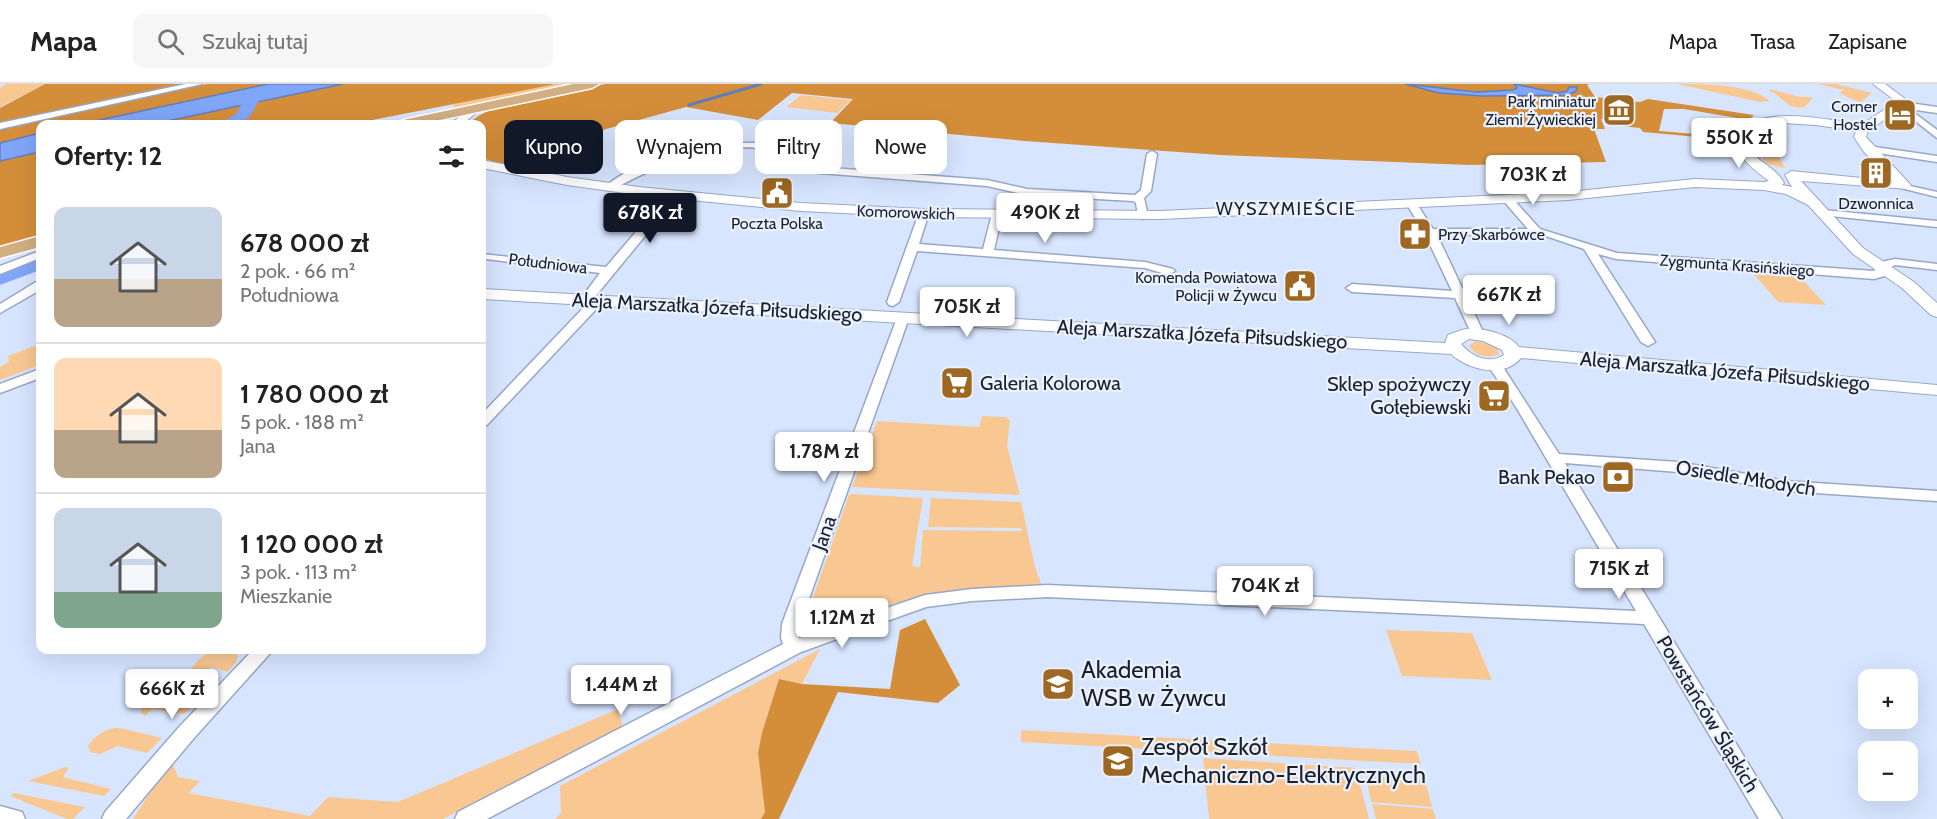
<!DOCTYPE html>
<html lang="pl">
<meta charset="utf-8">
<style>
:root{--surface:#fff;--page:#f6f6f6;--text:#222;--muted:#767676;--line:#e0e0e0;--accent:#111827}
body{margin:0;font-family:Cabin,sans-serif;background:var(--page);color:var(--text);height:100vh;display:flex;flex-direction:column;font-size:22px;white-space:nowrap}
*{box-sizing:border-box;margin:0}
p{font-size:20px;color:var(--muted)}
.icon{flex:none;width:33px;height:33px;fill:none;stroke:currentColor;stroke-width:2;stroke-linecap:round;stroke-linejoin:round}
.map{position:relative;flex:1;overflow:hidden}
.side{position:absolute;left:36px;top:36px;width:450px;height:534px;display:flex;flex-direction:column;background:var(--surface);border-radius:12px;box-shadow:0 6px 24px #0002}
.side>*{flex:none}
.banner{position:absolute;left:504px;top:36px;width:570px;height:54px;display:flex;gap:12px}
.controls{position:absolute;left:1858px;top:585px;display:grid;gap:12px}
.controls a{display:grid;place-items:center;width:60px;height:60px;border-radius:12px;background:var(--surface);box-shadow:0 6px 24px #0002;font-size:30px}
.price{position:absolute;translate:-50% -51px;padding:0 14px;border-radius:6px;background:#fff;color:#222;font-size:20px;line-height:39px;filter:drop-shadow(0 2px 3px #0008)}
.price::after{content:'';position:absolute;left:50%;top:36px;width:18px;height:14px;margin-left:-9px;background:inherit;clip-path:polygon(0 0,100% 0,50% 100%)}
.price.current{background:var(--accent);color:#fff}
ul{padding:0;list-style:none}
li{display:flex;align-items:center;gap:18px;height:150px;padding:0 18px}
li+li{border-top:2px solid var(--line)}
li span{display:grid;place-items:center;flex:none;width:168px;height:120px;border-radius:12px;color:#555}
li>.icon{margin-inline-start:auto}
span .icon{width:72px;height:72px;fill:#fffc;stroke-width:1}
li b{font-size:26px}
h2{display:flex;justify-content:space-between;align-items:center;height:72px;padding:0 18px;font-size:26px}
.tag{padding:0 21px;border-radius:12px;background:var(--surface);box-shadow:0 6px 24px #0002;font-size:21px;line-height:54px}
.tag.current{background:var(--accent);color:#fff}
header{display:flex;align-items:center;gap:36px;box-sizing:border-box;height:84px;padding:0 30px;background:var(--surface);border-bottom:2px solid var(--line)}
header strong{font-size:28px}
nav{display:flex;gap:33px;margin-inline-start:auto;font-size:21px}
.search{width:420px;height:54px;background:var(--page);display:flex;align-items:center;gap:15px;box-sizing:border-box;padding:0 21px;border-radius:12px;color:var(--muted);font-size:22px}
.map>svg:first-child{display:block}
.green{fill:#f9c792}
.forest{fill:#d48e3a}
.water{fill:#80a6f9;stroke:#617ebb;stroke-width:1.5}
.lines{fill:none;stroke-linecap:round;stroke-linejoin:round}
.stream{stroke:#617ebb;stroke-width:3}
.river{fill:#80a6f9;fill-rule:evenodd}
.pedestrian-casing{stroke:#98a7c6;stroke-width:3}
.minor-casing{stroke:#98a7c6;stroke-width:3}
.tertiary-casing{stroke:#98a7c6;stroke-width:2}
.primary-casing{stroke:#fff;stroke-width:3}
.pedestrian{fill:#fff;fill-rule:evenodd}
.minor{fill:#fff;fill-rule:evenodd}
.tertiary{fill:#fff;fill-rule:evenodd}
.primary{fill:#d2ae83;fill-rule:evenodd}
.labels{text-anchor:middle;stroke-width:4.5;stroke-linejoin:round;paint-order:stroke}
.far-poi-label{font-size:16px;fill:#1a1f2b;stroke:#ebf2ff;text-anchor:end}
.far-street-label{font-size:16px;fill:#1a1f2b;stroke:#ebf2ff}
.far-neighbourhood-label{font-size:18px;letter-spacing:1.5px;fill:#1a1f2b;stroke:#ebf2ff}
.street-label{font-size:20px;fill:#1a1f2b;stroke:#ebf2ff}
.poi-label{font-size:20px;fill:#1a1f2b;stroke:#ebf2ff;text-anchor:end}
.near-poi-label{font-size:24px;fill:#1a1f2b;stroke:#ebf2ff;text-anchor:start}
</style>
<header>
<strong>Mapa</strong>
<div class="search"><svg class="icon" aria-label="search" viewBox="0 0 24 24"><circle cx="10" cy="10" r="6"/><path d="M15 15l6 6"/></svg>Szukaj tutaj</div>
<nav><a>Mapa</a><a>Trasa</a><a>Zapisane</a></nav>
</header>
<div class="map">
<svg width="1937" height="735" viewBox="0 0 1937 735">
<rect width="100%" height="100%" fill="#d8e5ff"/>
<path class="green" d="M6,0H45L0,23V4Z
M556,0H583L455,28L453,20Z
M1677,0C1703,0 1752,0 1770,17L1760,18Z
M1818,0H1836L1872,9L1860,19L1839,9L1844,6Z
M1770,5L1800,13H1813L1805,23C1785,26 1784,12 1769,7Z
M801,11L851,16L837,29L786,23Z
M1751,59L1771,61L1776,69H1773L1778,71L1785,84L1767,80L1756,67L1773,69L1755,66Z
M1750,186L1796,189L1826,221L1778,218Z
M1476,257L1496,262L1499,270C1489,275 1475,272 1469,262Z
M40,260V281L0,296V283L9,277L8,272Z
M982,332L1005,333L1010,336L1007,362L1020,411L852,403L877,337L979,343Z
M852,410L923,414L912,482L920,483L923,446L1022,447L1021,444L928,443L931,414L1021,418L1035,483L1042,502L950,507L916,513L877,525L874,519L812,516L849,411Z
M809,520L862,522L869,527L832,540H822L809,534L807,529Z
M1386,546L1472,549L1492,596L1402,592Z
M820,565L802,600L780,595L758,669L765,728L761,735H555L561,729L560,702Z
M219,566H231L237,569C239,577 233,582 227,588L211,583L197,595L193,593L192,584C198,574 208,568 219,566Z
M166,605L204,611L184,630L152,625L145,632L141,629C141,615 154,609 166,605Z
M618,625L623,643L443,735H133L171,676L178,693L200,697L189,709L310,732L328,713L398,718Z
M115,644H120L162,654L147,669L118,662L100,670L90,668L88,662C95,651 104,646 115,644Z
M1021,646L1417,667L1421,680L1021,658Z
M1203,674L1356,684L1369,735H1209Z
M65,683L69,684L63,693L111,705L104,712L28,697Z
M1366,692L1425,696L1432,723L1371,718Z
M14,709L85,723L73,735H67L10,712Z
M1372,720L1433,725L1436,735H1376Z"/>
<path class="forest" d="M45,0H190L0,40V24Z
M207,0H268L81,40H40V49L0,59V44Z
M343,0H556L352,40H153Z
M606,0H1589L1587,1L1595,13L1640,18L1648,15L1754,31L1749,36L1684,25H1664L1659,47L1696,50L1698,53L1643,48L1640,44L1622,42L1620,37L1601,35L1605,45H1594L1606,78L1469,81L1220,71L1025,57L830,39L853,15L792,9L758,36L686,23L570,55L500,80L482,74V40H468C495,14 568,7 606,0Z
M40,68V153L0,163V77Z
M925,535L960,601L938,619L838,608L779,735H761L765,728L758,669L762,649L779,595L802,600L890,605L900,546Z"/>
<path class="water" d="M268,0H343L153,40H81Z
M1405,0L1476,8L1513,6L1517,4L1514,0L1558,9L1567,7L1569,3H1577L1576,7L1568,11L1482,12L1439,9Z
M40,49V68L0,77V59Z"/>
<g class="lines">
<path class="stream" d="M689,21L761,0"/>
<path class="river" d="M253,7L261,12C249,35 249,40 222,40L224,37L236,30L248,9Z
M40,173V186L0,201V187Z"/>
<g class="pedestrian-casing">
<path id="pedestrian" d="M1901,100L1937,108V113L1901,104Z
M1824,126L1937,137V143L1821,131L1820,129Z"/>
</g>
<g class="minor-casing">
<path id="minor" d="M186,0H202L0,45V39Z
M1902,18L1937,23V29L1909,25L1937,46V54L1895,21Z
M734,59H755L777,62L819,83L987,96L1027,105L1135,111L1141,106L1147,70L1152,67L1157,70L1151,107L1144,114L1148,132L1143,135L1138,132L1136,119L1133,117L1027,111L987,102L819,89C802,85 790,72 773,67C725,53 655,82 614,105L605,103C631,78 699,64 734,59Z
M1868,62L1937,72V78L1865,67L1863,65Z
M673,108L678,111L677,113L594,214H601V220L487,341L482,342V330L588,219L580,216L600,189L486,175L482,174V170L606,183L669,109Z
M1507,112L1511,113L1540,145L1617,169L1874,187L1881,178L1895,175L1937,180V186L1895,181L1887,185L1893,188L1891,190L1874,195L1616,175L1598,170L1655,258L1648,262L1641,258L1584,165L1543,151H1437L1484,250L1483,253H1473L1455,214L1352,208L1346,204L1352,200L1452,207L1424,148L1406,119L1415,117L1433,145H1528L1502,115Z
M924,126L929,129L919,160L983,165L992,130L997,127L1002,130L994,166L1145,178L1173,185L1175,187L1169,191L1145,184L917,167L899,218L893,222L889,221L887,218L919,129Z
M40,167V174L0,190V182Z
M36,198H40V206L0,229V220Z
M903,230L909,234L800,540L799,554L925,511L972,505L1047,501L1636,527L1516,323L1487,280L1494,276L1499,277L1559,370L1678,378L1785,397L1937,407V417L1785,407L1678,388L1565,379L1782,735H1759L1644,540L1047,513L972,517L926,523L801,568L487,735H455L458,728L783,560L781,554L782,540L897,234Z
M40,285V294L0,309V300Z
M253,566H273L194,654L126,735H102L105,728L180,642Z
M0,722L22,728L25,735H0Z"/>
</g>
<g class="tertiary-casing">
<path id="tertiary" d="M1873,0H1885L1904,14L1903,23L1868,47L1866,53L1909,99L1911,102L1909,105L1801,97L1863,164L1914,198L1937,219V233L1931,231L1902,204L1853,170L1808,121L1786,110L1764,106L1695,103L1568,116L1161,135L924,133L801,127L639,111L567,101L482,84V76L567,93L639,103L801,119L924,125L1161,127L1568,108L1695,95L1764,98L1769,97C1753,85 1735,72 1733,51C1762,20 1824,35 1861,41L1893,20V15ZM1783,39L1816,41L1856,47L1854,53L1864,68L1892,97L1791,87L1785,91L1792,103L1782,101L1784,99C1775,80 1748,77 1745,52L1757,45Z
M473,23L479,26L463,40H450Z
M482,205L1445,259L1448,251C1454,249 1460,246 1466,245C1481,243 1510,250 1519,263L1937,301V311L1521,274C1503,295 1469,286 1451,270L482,215ZM1469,255L1483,257L1502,266L1504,271C1489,281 1471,272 1461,260Z"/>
</g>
<g class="primary-casing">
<path id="primary" d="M573,0H599L592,4L421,40H396L403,36Z
M40,152V163L0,174V163Z"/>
</g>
<use href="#pedestrian" class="pedestrian"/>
<use href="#minor" class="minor"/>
<use href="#tertiary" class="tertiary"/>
<use href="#primary" class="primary"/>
</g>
<defs>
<g id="museum-square" transform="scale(1.725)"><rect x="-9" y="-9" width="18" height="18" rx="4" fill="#9e6722" stroke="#ebf2ff"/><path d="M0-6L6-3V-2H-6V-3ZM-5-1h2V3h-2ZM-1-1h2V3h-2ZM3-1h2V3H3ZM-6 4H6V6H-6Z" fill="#fff"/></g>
<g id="hotel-square" transform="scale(1.725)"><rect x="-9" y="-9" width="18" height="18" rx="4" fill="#9e6722" stroke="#ebf2ff"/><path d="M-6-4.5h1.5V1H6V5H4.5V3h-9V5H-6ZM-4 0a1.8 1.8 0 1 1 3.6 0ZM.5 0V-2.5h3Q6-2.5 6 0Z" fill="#fff"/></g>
<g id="building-square" transform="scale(1.725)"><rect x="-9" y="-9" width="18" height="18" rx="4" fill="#9e6722" stroke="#ebf2ff"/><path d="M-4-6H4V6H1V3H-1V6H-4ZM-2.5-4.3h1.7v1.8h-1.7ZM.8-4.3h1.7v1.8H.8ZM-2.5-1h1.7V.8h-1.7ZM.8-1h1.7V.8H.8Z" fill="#fff"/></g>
<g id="civic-square" transform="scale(1.725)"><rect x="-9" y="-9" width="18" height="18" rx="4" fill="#9e6722" stroke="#ebf2ff"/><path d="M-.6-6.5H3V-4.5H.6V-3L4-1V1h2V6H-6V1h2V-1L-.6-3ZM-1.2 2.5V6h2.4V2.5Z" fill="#fff"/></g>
<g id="pharmacy-square" transform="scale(1.725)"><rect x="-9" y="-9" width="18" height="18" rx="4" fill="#9e6722" stroke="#ebf2ff"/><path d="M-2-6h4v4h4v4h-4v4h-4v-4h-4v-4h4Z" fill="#fff"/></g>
<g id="supermarket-square" transform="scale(1.725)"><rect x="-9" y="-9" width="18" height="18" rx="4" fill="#9e6722" stroke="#ebf2ff"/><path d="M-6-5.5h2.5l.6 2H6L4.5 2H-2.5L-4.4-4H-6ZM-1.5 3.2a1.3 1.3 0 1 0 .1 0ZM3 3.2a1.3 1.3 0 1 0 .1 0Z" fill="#fff"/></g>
<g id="bank-square" transform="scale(1.725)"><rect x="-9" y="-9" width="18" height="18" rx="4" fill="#9e6722" stroke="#ebf2ff"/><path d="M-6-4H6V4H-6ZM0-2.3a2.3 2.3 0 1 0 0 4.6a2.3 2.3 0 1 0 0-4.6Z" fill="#fff"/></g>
<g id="university-square" transform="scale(1.725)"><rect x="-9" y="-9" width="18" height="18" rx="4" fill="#9e6722" stroke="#ebf2ff"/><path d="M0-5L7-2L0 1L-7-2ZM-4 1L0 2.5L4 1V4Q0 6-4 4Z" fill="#fff"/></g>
<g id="school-square" transform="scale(1.725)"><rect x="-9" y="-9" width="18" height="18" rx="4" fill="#9e6722" stroke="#ebf2ff"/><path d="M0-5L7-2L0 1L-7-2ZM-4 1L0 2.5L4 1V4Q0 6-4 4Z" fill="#fff"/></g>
</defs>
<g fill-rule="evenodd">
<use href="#museum-square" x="1619" y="26"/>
<use href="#hotel-square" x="1900" y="31"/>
<use href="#building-square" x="1876" y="89"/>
<use href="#civic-square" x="777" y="109"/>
<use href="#pharmacy-square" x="1415" y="150"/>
<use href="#civic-square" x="1300" y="202"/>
<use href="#supermarket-square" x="957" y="299"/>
<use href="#supermarket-square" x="1494" y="312"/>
<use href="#bank-square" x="1618" y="393"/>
<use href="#university-square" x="1058" y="600"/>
<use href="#school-square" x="1118" y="677"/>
</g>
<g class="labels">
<g class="far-poi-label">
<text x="1596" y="23">Park miniatur<tspan x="1596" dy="18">Ziemi Żywieckiej</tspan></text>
<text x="1877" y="28">Corner<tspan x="1877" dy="18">Hostel</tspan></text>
<text x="1876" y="125" text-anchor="middle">Dzwonnica</text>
<text x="777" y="145" text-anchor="middle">Poczta Polska</text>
<text x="1438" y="156" text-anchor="start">Przy Skarbówce</text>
<text x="1277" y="199">Komenda Powiatowa<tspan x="1277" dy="18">Policji w Żywcu</tspan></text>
</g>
<g class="far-street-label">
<text transform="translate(906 128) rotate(2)" y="6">Komorowskich</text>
<text transform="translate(548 179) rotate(7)" y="6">Południowa</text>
<text transform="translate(1737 181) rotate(4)" y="6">Zygmunta Krasińskiego</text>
</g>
<g class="far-neighbourhood-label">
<text x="1286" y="131">WYSZYMIEŚCIE</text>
</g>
<g class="street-label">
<text transform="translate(717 223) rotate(3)" y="7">Aleja Marszałka Józefa Piłsudskiego</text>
<text transform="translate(1202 250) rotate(3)" y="7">Aleja Marszałka Józefa Piłsudskiego</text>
<text transform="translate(1725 287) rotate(5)" y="7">Aleja Marszałka Józefa Piłsudskiego</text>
<text transform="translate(1746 394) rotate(9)" y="7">Osiedle Młodych</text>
<text transform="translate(824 449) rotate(-70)" y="7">Jana</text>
<text transform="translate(1708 630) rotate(59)" y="7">Powstańców Śląskich</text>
</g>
<g class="poi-label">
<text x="980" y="306" text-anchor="start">Galeria Kolorowa</text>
<text x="1471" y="307">Sklep spożywczy<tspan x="1471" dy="23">Gołębiewski</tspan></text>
<text x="1595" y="400">Bank Pekao</text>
</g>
<g class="near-poi-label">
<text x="1081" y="594">Akademia<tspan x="1081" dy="28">WSB w Żywcu</tspan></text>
<text x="1141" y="671">Zespół Szkół<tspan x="1141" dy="28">Mechaniczno-Elektrycznych</tspan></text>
</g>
</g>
</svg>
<div class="controls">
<a>+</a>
<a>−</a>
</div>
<b class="price" style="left:1739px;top:85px">550K zł</b>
<b class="price" style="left:1533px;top:122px">703K zł</b>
<b class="price current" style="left:650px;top:160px">678K zł</b>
<b class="price" style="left:1045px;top:160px">490K zł</b>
<b class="price" style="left:1509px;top:242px">667K zł</b>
<b class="price" style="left:967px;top:254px">705K zł</b>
<b class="price" style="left:824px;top:399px">1.78M zł</b>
<b class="price" style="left:1619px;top:516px">715K zł</b>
<b class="price" style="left:1265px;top:533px">704K zł</b>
<b class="price" style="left:842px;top:565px">1.12M zł</b>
<b class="price" style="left:621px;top:632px">1.44M zł</b>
<b class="price" style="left:172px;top:636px">666K zł</b>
<div class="banner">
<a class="tag current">Kupno</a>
<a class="tag">Wynajem</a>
<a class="tag">Filtry</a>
<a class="tag">Nowe</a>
</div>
<section class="side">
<h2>Oferty: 12<svg class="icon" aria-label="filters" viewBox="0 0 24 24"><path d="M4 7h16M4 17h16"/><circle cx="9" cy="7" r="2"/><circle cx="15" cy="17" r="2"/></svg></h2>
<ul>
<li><span style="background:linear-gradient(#c9d6e8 60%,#b9a48a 0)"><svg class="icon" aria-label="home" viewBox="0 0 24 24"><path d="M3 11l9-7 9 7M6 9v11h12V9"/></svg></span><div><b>678 000 zł</b><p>2 pok. · 66 m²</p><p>Południowa</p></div></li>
<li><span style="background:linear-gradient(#ffd9b3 60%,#b9a48a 0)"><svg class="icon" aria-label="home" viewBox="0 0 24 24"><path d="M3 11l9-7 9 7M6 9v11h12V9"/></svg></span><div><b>1 780 000 zł</b><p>5 pok. · 188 m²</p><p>Jana</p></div></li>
<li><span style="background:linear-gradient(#c9d6e8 70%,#7fa58c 0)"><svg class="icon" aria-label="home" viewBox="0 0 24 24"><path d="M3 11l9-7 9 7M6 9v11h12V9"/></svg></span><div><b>1 120 000 zł</b><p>3 pok. · 113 m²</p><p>Mieszkanie</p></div></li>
</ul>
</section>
</div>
